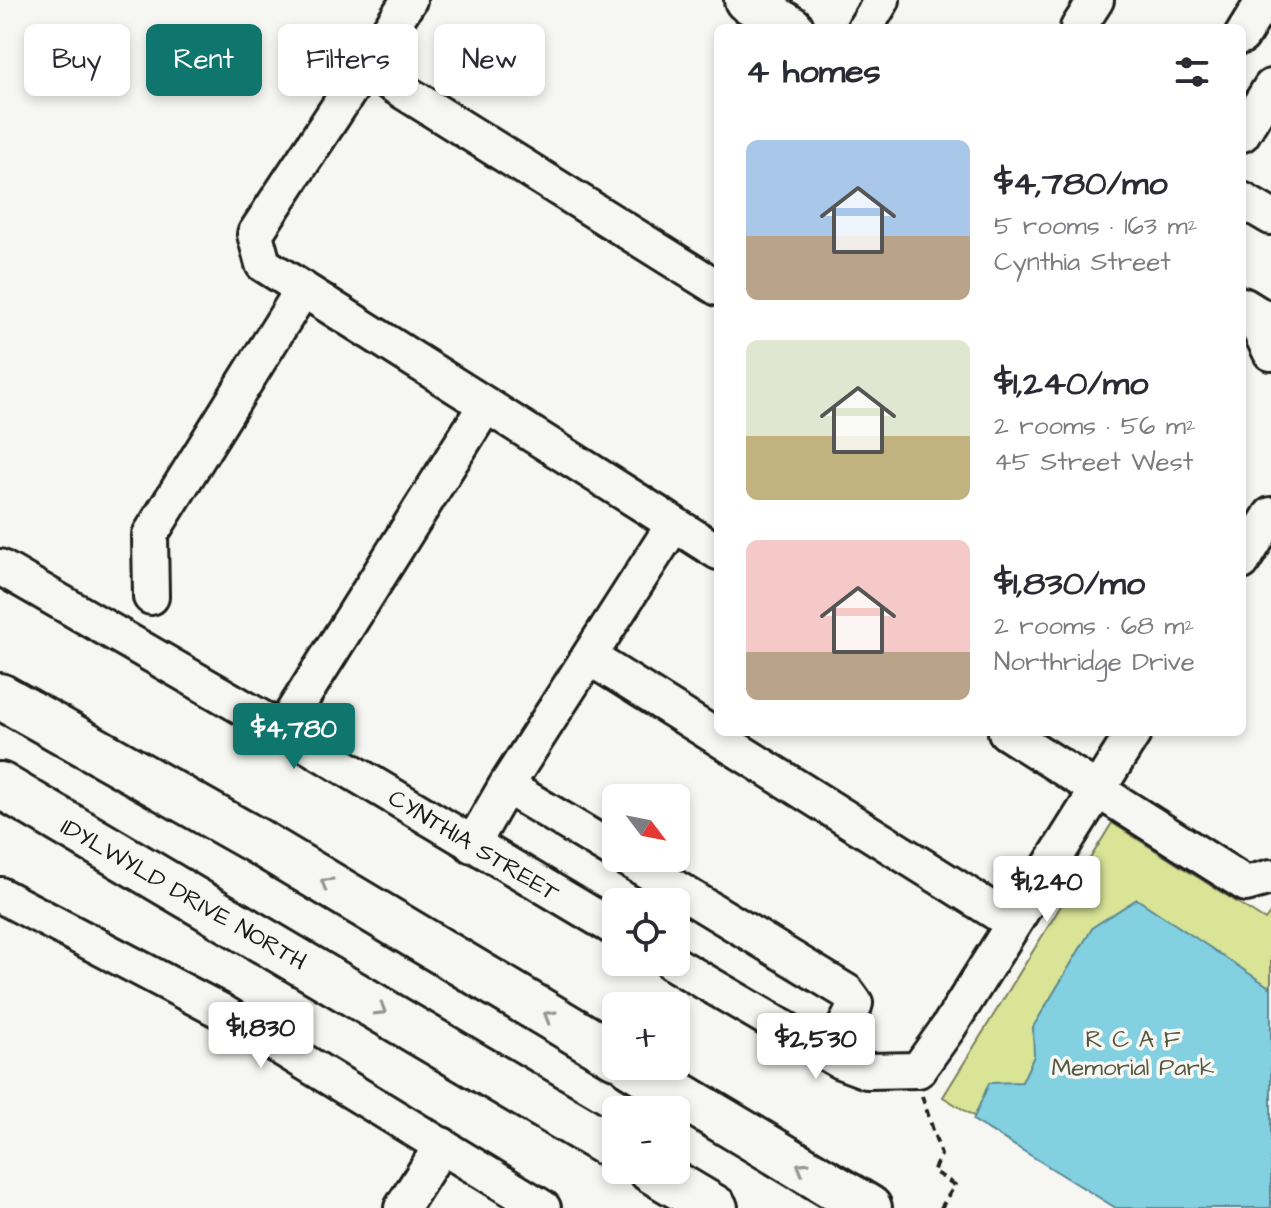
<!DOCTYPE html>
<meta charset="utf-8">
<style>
:root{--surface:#fff;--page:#f7f7f7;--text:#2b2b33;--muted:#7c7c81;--accent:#0f766e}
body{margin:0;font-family:"Architects Daughter",sans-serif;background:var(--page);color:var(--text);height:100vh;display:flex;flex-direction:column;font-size:30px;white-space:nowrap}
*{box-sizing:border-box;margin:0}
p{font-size:26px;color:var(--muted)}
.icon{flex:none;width:44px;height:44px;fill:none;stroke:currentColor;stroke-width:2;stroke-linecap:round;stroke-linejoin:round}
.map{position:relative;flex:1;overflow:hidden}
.side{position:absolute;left:714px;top:24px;width:532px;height:712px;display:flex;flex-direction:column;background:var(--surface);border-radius:12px;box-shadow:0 4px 12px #0003}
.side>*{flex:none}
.top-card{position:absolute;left:24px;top:24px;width:570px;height:72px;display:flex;gap:16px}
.needle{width:52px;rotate:122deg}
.fabs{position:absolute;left:602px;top:784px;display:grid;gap:16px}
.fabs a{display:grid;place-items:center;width:88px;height:88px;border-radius:12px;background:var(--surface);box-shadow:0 4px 12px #0003;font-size:40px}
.price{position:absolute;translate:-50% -68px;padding:0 18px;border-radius:8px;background:#fff;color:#222;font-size:26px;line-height:52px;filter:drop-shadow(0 2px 4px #0008)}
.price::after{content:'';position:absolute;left:50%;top:48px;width:24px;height:18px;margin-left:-12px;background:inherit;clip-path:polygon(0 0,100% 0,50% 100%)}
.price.current{background:var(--accent);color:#fff}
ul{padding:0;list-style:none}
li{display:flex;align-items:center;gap:24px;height:200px;padding:0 32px}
li span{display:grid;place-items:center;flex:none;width:224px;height:160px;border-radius:12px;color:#555}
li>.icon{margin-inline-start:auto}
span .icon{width:96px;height:96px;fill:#fffc;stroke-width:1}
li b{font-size:34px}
h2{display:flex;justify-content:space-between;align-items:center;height:96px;padding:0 32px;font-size:34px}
.tag{padding:0 28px;border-radius:12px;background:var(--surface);box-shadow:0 4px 12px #0003;font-size:28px;line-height:72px}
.tag.current{background:var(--accent);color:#fff}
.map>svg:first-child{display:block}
.green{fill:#d9e497;stroke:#7a805a;stroke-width:2}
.water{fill:#83d0e1;stroke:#5a8892;stroke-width:2}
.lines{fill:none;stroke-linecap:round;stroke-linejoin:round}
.minor-casing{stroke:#1c1c1c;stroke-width:40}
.major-casing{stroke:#1c1c1c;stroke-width:48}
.highway-casing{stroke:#1c1c1c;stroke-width:50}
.path{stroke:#1c1c1c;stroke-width:4;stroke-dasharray:8 6;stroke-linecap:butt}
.minor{stroke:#f6f6f2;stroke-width:34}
.major{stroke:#f6f6f2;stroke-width:42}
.highway{stroke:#f6f6f2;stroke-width:44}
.oneway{stroke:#949492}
.labels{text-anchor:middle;stroke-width:7;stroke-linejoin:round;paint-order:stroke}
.street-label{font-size:24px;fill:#1c1c1c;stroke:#f6f6f2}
.park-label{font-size:24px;fill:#555841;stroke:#f6f6f2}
</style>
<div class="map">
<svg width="1271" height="1208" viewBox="0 0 1271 1208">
<rect width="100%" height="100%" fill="#f6f6f2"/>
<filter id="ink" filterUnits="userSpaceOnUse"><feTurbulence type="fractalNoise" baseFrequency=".0125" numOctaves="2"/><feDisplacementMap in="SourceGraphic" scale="16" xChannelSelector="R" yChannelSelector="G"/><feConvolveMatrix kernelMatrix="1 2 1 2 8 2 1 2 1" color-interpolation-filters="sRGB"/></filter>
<g filter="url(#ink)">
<path class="green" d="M1112,823L1265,920L1271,912V1208H1121L943,1097Z"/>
<path class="water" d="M1137,899L1271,988V1208H1116L973,1120L989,1083L1022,1082L1034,1056L1033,1027L1093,927Z"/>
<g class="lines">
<g class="minor-casing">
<path id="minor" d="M409,0L255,234L263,264L674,524L506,786L472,845
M865,28L882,0
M1078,28L1096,0
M1242,36L1264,0
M366,68L718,288
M1242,134L1271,87
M1242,200L1271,217
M1253,316L1271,353
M674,524L718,552
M1242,562L1271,515
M0,567L282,730L616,929
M151,597L150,535L303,289
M589,657L1013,923
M282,730L486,405
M1006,732L1246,884L1271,877
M506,786L616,852
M626,858L847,992L855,1003L852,1013L830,1055
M0,895L219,1010L543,1208
M671,962L840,1061L867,1071L918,1070L948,1028L1134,732
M402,1208L442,1145"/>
</g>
<g class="major-casing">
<path id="major" d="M746,0L792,28
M1242,309L1271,327"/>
</g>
<g class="highway-casing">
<path id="highway" d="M0,696L255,840L616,1056
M0,785L616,1149
M632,1066L869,1208
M651,1170L715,1208"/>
</g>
<path class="path" d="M922,1096L941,1155L933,1171L955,1185L941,1208"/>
<use href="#minor" class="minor"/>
<use href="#major" class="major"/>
<use href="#highway" class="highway"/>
</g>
<defs><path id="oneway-chevron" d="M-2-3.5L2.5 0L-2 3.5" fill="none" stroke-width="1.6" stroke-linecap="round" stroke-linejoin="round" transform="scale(2)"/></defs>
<g class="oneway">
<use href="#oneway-chevron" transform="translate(326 883) rotate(-149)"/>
<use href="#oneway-chevron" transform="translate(381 1010) rotate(31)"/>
<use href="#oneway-chevron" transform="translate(549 1016) rotate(-149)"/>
<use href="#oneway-chevron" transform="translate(802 1167) rotate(-149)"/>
</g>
</g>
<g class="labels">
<g class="street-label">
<text transform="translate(474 845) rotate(31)" y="8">CYNTHIA STREET</text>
<text transform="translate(184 894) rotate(30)" y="8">IDYLWYLD DRIVE NORTH</text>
</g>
<g class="park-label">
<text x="1133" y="1047">R C A F<tspan x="1133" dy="28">Memorial Park</tspan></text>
</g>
</g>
</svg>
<div class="fabs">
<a><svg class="needle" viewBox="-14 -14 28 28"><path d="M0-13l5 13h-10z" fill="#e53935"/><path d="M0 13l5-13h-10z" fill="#7c7c81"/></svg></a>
<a><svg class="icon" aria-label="locate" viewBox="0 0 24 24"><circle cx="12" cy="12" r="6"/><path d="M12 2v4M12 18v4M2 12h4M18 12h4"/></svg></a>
<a>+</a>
<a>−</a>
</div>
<b class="price current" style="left:294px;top:771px">$4,780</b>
<b class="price" style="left:1047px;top:924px">$1,240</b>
<b class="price" style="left:261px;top:1070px">$1,830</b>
<b class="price" style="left:816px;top:1081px">$2,530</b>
<div class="top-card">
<a class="tag">Buy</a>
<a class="tag current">Rent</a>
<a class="tag">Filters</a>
<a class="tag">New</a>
</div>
<section class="side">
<h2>4 homes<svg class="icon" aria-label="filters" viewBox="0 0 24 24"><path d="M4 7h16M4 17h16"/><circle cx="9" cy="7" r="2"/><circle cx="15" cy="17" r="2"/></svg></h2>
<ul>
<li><span style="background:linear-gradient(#a9c7e8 60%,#b9a48a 0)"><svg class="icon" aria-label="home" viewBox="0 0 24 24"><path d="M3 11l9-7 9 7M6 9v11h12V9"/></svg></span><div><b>$4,780/mo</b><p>5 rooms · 163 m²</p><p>Cynthia Street</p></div></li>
<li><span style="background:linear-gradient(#dfe7d0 60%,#c2b280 0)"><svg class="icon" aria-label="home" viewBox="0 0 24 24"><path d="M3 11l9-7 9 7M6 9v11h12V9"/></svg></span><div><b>$1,240/mo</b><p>2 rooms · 56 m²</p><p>45 Street West</p></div></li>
<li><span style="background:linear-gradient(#f6c9c9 70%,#b9a48a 0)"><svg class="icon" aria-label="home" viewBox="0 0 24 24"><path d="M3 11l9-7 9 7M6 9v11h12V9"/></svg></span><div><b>$1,830/mo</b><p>2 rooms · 68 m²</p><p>Northridge Drive</p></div></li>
</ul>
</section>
</div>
